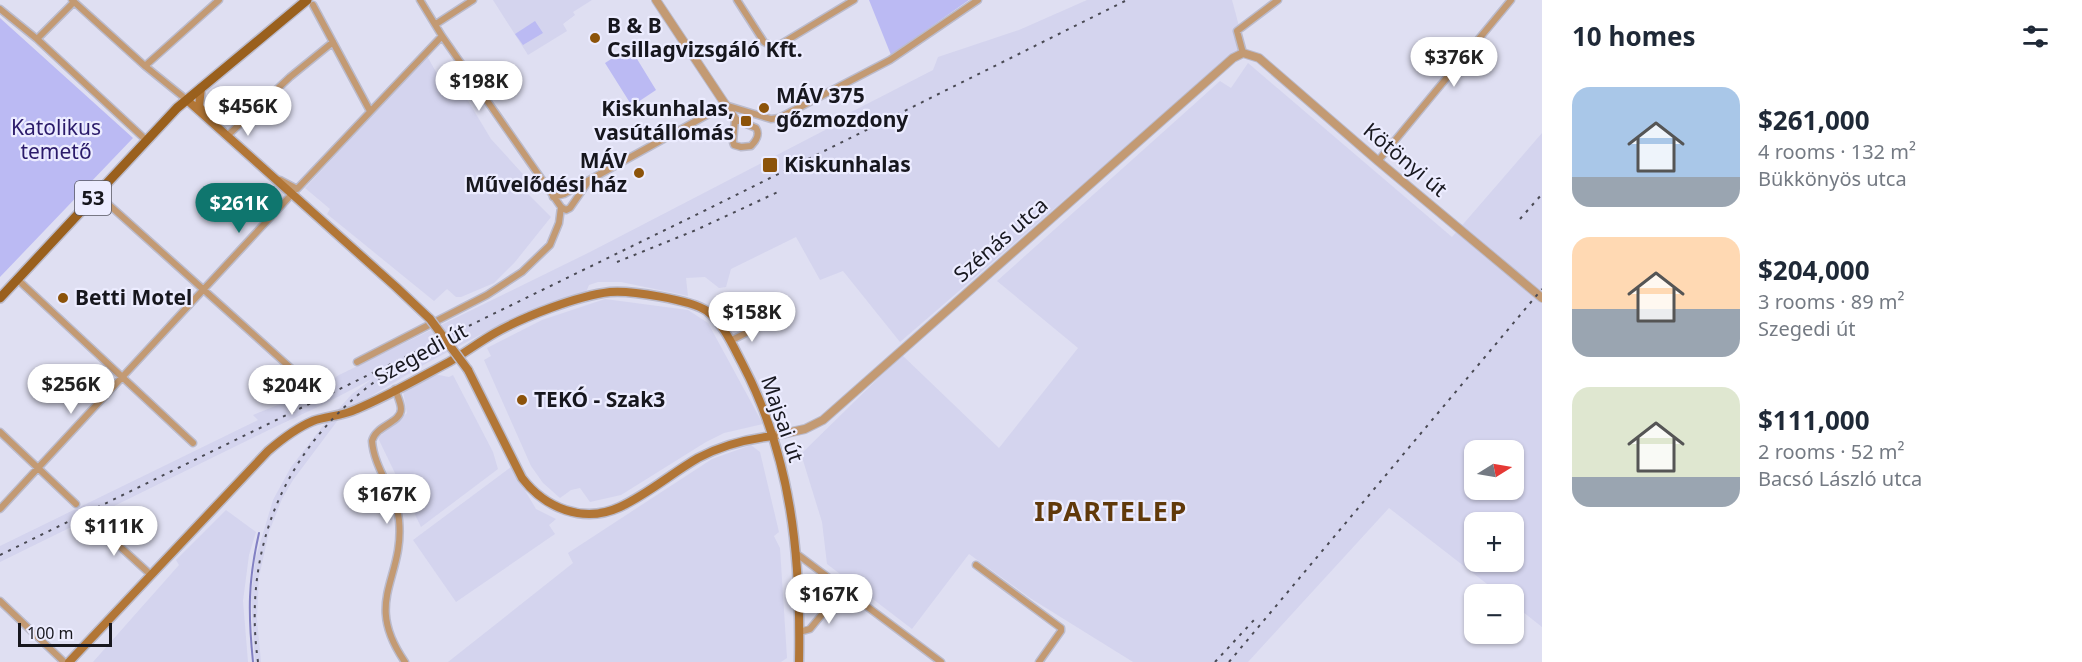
<!DOCTYPE html>
<meta charset="utf-8">
<style>
:root{--surface:#fff;--page:#f2f2f3;--text:#1f2937;--muted:#747a83;--accent:#0f766e}
body{margin:0;font-family:"Noto Sans",sans-serif;background:var(--page);color:var(--text);height:100vh;display:flex;flex-direction:column;font-size:22px;white-space:nowrap}
*{box-sizing:border-box;margin:0}
p{font-size:20px;color:var(--muted)}
.icon{flex:none;width:33px;height:33px;fill:none;stroke:currentColor;stroke-width:2;stroke-linecap:round;stroke-linejoin:round}
.map{position:relative;flex:1;overflow:hidden}
.details{display:flex;flex-direction:column;background:var(--surface);width:540px}
.details>*{flex:none}
.needle{width:39px;rotate:79deg}
.controls{position:absolute;left:1464px;top:440px;display:grid;gap:12px}
.controls a{display:grid;place-items:center;width:60px;height:60px;border-radius:12px;background:var(--surface);box-shadow:0 2px 4px #0004;font-size:30px}
.scale{position:absolute;left:18px;bottom:15px;width:94px;box-sizing:border-box;padding-left:6px;border:3px solid #17171e;border-top:0;font-size:16px;line-height:21px;white-space:nowrap;color:#17171e;-webkit-text-stroke:4px #ececff;paint-order:stroke}
.price{position:absolute;translate:-50% -51px;padding:0 14px;border-radius:21px;background:#fff;color:#222;font-size:20px;line-height:39px;filter:drop-shadow(0 2px 3px #0008)}
.price::after{content:'';position:absolute;left:50%;top:36px;width:18px;height:14px;margin-left:-9px;background:inherit;clip-path:polygon(0 0,100% 0,50% 100%)}
.price.current{background:var(--accent);color:#fff}
ul{padding:0;list-style:none}
li{display:flex;align-items:center;gap:18px;height:150px;padding:0 30px}
li span{display:grid;place-items:center;flex:none;width:168px;height:120px;border-radius:18px;color:#555}
li>.icon{margin-inline-start:auto}
span .icon{width:72px;height:72px;fill:#fffc;stroke-width:1}
li b{font-size:26px}
h2{display:flex;justify-content:space-between;align-items:center;height:72px;padding:0 30px;font-size:26px}
main{display:flex;flex:1;min-height:0}
.map>svg:first-child{display:block}
.built{fill:#d4d4ee;fill-rule:evenodd}
.green{fill:#bbbaf3}
.lines{fill:none;stroke-linecap:round;stroke-linejoin:round}
.stream{stroke:#8280c3;stroke-width:2}
.minor-casing{stroke:#bbc;stroke-width:9}
.tertiary-casing{stroke:#bbc;stroke-width:10}
.secondary-casing{stroke:#bbc;stroke-width:11}
.primary-casing{stroke:#bbc;stroke-width:12}
.minor{stroke:#c39a73;stroke-width:6}
.tertiary{stroke:#c39a73;stroke-width:8}
.secondary{stroke:#b27636;stroke-width:8}
.primary{stroke:#9a601d;stroke-width:9}
.rail{stroke:#4a4a54;stroke-width:2;stroke-dasharray:3 6;stroke-linecap:butt}
.secondary-bridge-casing{stroke:#bbc;stroke-width:11;stroke-linecap:butt}
.secondary-bridge{stroke:#b27636;stroke-width:8}
.poi-dot{fill:#8c530a;stroke:#ececff;stroke-width:2}
.labels{text-anchor:middle;stroke-width:4.5;stroke-linejoin:round;paint-order:stroke}
.shield{fill:#ececff;stroke:#575762;stroke-width:1.5}
.shield-label{font-size:20px;font-weight:bold;fill:#17171e}
.poi-label{font-size:21px;font-weight:bold;fill:#17171e;stroke:#ececff;text-anchor:start}
.park-label{font-size:21px;fill:#2b1b6a;stroke:#ececff}
.street-label{font-size:21px;fill:#17171e;stroke:#ececff}
.district-label{font-size:27px;font-weight:bold;letter-spacing:1.5px;fill:#60390a;stroke:#ececff}
</style>
<main>
<div class="map">
<svg width="1542" height="662" viewBox="0 0 1542 662">
<rect width="100%" height="100%" fill="#dfdff2"/>
<path class="built" d="M493,0H592L573,12L575,15L563,24L567,31L528,55Z
M1087,0H1232L1239,26L1233,30L1239,49L900,342L843,271L820,280L796,237L731,269L726,287L719,288L705,277L686,278L688,296L621,282H598L589,285L586,292L495,327L427,363L349,409L338,420L293,480L282,499L269,532L259,577L257,619L261,662H255L251,596L255,560L273,500L291,467L322,427L352,394L372,379L322,405L277,426L0,562V546L258,420L253,415L328,385L337,376L590,252L827,129L826,125L933,70L938,57L1019,30Z
M427,56L444,86L455,79L491,139L532,184L527,193L551,217L515,262L494,283L461,297H456L447,289L434,301L327,214L330,209L305,188Z
M1248,63L1452,237L1542,133V627L1514,605V594H1500L1389,508L1248,662H1133L1030,598L969,554L912,629L827,564L822,522L801,454L902,355L999,448L1078,348L997,281L1220,81L1231,88ZM1474,450H1514V489H1474ZM1474,522H1514V561H1474Z
M605,299L688,310L708,323L763,424L724,433L706,442L621,495L590,502L580,488L571,490L560,498L543,483L531,466L484,360L491,356L487,348L542,320Z
M434,374L449,377L453,375L493,452L498,469L421,527L378,438L407,413L403,391Z
M751,445L760,452L779,532L774,536L780,548L787,658L781,662H448L573,563L568,553L712,459Z
M511,467L536,509L556,519L549,525L555,534L456,602L413,540Z
M226,510L256,532L249,555L243,601L248,662H93L179,565L176,560Z"/>
<path class="green" d="M869,0H969L891,55Z
M0,18L133,138L0,277Z
M535,21L543,33L523,45L515,34Z
M622,52L634,54L656,90L632,106L605,63Z"/>
<g class="lines">
<path class="stream" d="M253,662C248,613 248,581 259,533"/>
<g class="minor-casing">
<path id="minor" d="M72,0L145,66L187,100
M420,0L442,36L561,207
M737,0L764,42L772,46L781,44L854,0
M313,5L370,111
M0,9L37,39L146,140
M436,24L473,0
M37,39L74,2
M1243,53L1237,31L1278,0
M145,66L219,0
M735,119L756,128C760,134 756,141 751,146L741,147L734,145L733,142Z
M227,136L290,77L333,42
M1378,161L1511,0
M280,180L297,189L442,36
M97,194L313,388
M553,197L564,194L725,105L771,119L779,118L890,60L978,0
M561,207L566,210L570,208L588,182
M17,279L193,443
M730,341L764,324
M357,362L487,295L522,272L550,245L559,223L561,207
M395,389C397,395 401,403 401,409C401,423 376,425 372,441C374,469 396,492 399,520C405,579 362,600 405,662
M0,432L76,504
M0,509L292,194
M94,523L150,574
M797,554L941,662
M976,565L1061,628V631L1039,662
M0,601L64,662
M799,632L810,629L842,590"/>
</g>
<g class="tertiary-casing">
<path id="tertiary" d="M656,0L735,119
M773,436L805,429L823,420L1233,58L1243,53L1259,58L1378,161L1542,298"/>
</g>
<g class="secondary-casing">
<path id="secondary" d="M201,88L199,106L203,112
M187,100L396,287L430,319
M468,370L522,478C545,508 583,524 620,507C648,494 672,473 698,458C722,445 747,439 773,436
M69,662L268,451C282,439 296,428 313,421C327,416 343,416 357,409C388,396 419,378 449,362C465,353 479,342 495,333C525,316 577,296 610,292C630,290 691,300 707,311C723,323 733,346 742,363C792,458 801,557 799,662"/>
</g>
<g class="primary-casing">
<path id="primary" d="M0,298L177,108L307,0"/>
</g>
<use href="#minor" class="minor"/>
<use href="#tertiary" class="tertiary"/>
<use href="#secondary" class="secondary"/>
<use href="#primary" class="primary"/>
<path class="rail" d="M1520,219L1542,194
M617,262L696,230L778,192
M0,555L706,210L1127,0
M258,662C241,543 290,437 390,371
M1215,662L1254,620
M1229,662L1542,289"/>
<g class="secondary-bridge-casing">
<path id="secondary-bridge" d="M430,319L468,370"/>
</g>
<use href="#secondary-bridge" class="secondary-bridge"/>
</g>
<g class="poi-dot">
<circle cx="595" cy="38" r="6"/>
<circle cx="764" cy="108" r="6"/>
<rect x="740" y="115" width="12" height="12" rx="3"/>
<rect x="762" y="157" width="16" height="16" rx="3"/>
<circle cx="639" cy="173" r="6"/>
<circle cx="63" cy="298" r="6"/>
<circle cx="522" cy="400" r="6"/>
</g>
<g class="labels">
<rect class="shield" x="75" y="181" width="36" height="34" rx="4.5"/>
<g class="shield-label">
<text x="93" y="205">53</text>
</g>
<g class="poi-label">
<text x="607" y="33">B &amp; B<tspan x="607" dy="24">Csillagvizsgáló Kft.</tspan></text>
<text x="776" y="103">MÁV 375<tspan x="776" dy="24">gőzmozdony</tspan></text>
<text x="734" y="116" text-anchor="end">Kiskunhalas,<tspan x="734" dy="24">vasútállomás</tspan></text>
<text x="627" y="168" text-anchor="end">MÁV<tspan x="627" dy="24">Művelődési ház</tspan></text>
<text x="784" y="172">Kiskunhalas</text>
<text x="75" y="305">Betti Motel</text>
<text x="534" y="407">TEKÓ - Szak3</text>
</g>
<g class="park-label">
<text x="56" y="135">Katolikus<tspan x="56" dy="24">temető</tspan></text>
</g>
<g class="street-label">
<text transform="translate(1405 160) rotate(40)" y="7">Kötönyi út</text>
<text transform="translate(1001 240) rotate(-41)" y="7">Szénás utca</text>
<text transform="translate(421 354) rotate(-29)" y="7">Szegedi út</text>
<text transform="translate(782 419) rotate(71)" y="7">Majsai út</text>
</g>
<g class="district-label">
<text x="1111" y="521">IPARTELEP</text>
</g>
</g>
</svg>
<div class="controls">
<a><svg class="needle" viewBox="-14 -14 28 28"><path d="M0-13l5 13h-10z" fill="#e53935"/><path d="M0 13l5-13h-10z" fill="#747a83"/></svg></a>
<a>+</a>
<a>−</a>
</div>
<div class="scale">100 m</div>
<b class="price" style="left:1454px;top:88px">$376K</b>
<b class="price" style="left:479px;top:112px">$198K</b>
<b class="price" style="left:248px;top:137px">$456K</b>
<b class="price current" style="left:239px;top:234px">$261K</b>
<b class="price" style="left:752px;top:343px">$158K</b>
<b class="price" style="left:71px;top:415px">$256K</b>
<b class="price" style="left:292px;top:416px">$204K</b>
<b class="price" style="left:387px;top:525px">$167K</b>
<b class="price" style="left:114px;top:557px">$111K</b>
<b class="price" style="left:829px;top:625px">$167K</b>
</div>
<section class="details">
<h2>10 homes<svg class="icon" aria-label="filters" viewBox="0 0 24 24"><path d="M4 7h16M4 17h16"/><circle cx="9" cy="7" r="2"/><circle cx="15" cy="17" r="2"/></svg></h2>
<ul>
<li><span style="background:linear-gradient(#a9c7e8 75%,#9aa5b1 0)"><svg class="icon" aria-label="home" viewBox="0 0 24 24"><path d="M3 11l9-7 9 7M6 9v11h12V9"/></svg></span><div><b>$261,000</b><p>4 rooms · 132 m²</p><p>Bükkönyös utca</p></div></li>
<li><span style="background:linear-gradient(#ffd9b3 60%,#9aa5b1 0)"><svg class="icon" aria-label="home" viewBox="0 0 24 24"><path d="M3 11l9-7 9 7M6 9v11h12V9"/></svg></span><div><b>$204,000</b><p>3 rooms · 89 m²</p><p>Szegedi út</p></div></li>
<li><span style="background:linear-gradient(#dfe7d0 75%,#9aa5b1 0)"><svg class="icon" aria-label="home" viewBox="0 0 24 24"><path d="M3 11l9-7 9 7M6 9v11h12V9"/></svg></span><div><b>$111,000</b><p>2 rooms · 52 m²</p><p>Bacsó László utca</p></div></li>
</ul>
</section>
</main>
